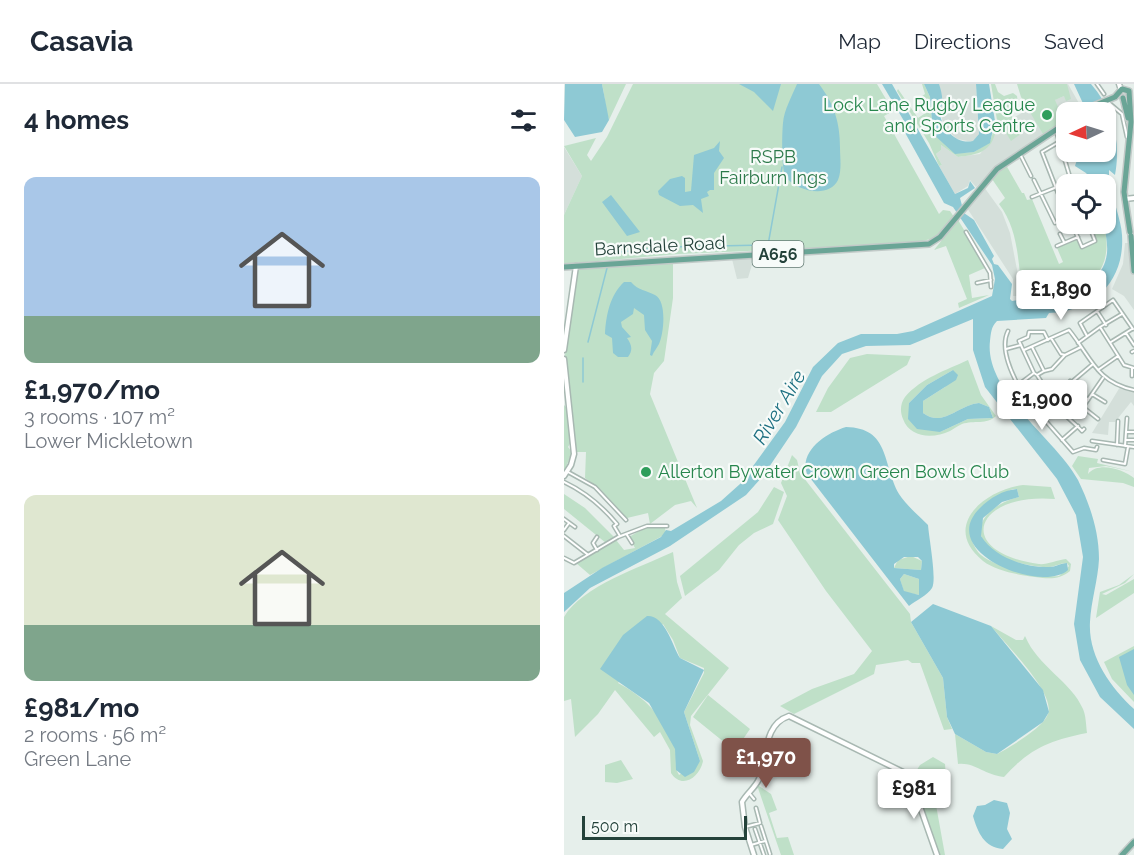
<!DOCTYPE html>
<meta charset="utf-8">
<style>
:root{--surface:#fff;--page:#f2f2f3;--text:#1f2937;--muted:#747a83;--line:#e0e1e3;--accent:#7f5249}
body{margin:0;font-family:Raleway,sans-serif;background:var(--page);color:var(--text);height:100vh;display:flex;flex-direction:column;font-size:22px;white-space:nowrap}
*{box-sizing:border-box;margin:0}
p{font-size:20px;color:var(--muted)}
.icon{flex:none;width:33px;height:33px;fill:none;stroke:currentColor;stroke-width:2;stroke-linecap:round;stroke-linejoin:round}
.map{position:relative;flex:1;overflow:hidden}
.drawer{display:flex;flex-direction:column;background:var(--surface);width:564px}
.drawer>*{flex:none}
.needle{width:39px;rotate:266deg}
.buttons{position:absolute;left:492px;top:18px;display:grid;gap:12px}
.buttons a{display:grid;place-items:center;width:60px;height:60px;border-radius:12px;background:var(--surface);box-shadow:0 2px 4px #0004;font-size:30px}
.scale{position:absolute;left:18px;bottom:15px;width:165px;box-sizing:border-box;padding-left:6px;border:3px solid #24423a;border-top:0;font-size:16px;line-height:21px;white-space:nowrap;color:#24423a;-webkit-text-stroke:4px #f7fbf9;paint-order:stroke}
.price{position:absolute;translate:-50% -51px;padding:0 14px;border-radius:6px;background:#fff;color:#222;font-size:20px;line-height:39px;filter:drop-shadow(0 2px 3px #0008)}
.price::after{content:'';position:absolute;left:50%;top:36px;width:18px;height:14px;margin-left:-9px;background:inherit;clip-path:polygon(0 0,100% 0,50% 100%)}
.price.current{background:var(--accent);color:#fff}
ul{padding:0;list-style:none}
li{display:grid;align-content:center;gap:12px;height:318px;padding:0 24px}
li span{display:grid;place-items:center;height:186px;border-radius:12px;color:#555}
li>.icon{margin-inline-start:auto}
span .icon{width:108px;height:108px;fill:#fffc;stroke-width:1}
li b{font-size:26px}
h2{display:flex;justify-content:space-between;align-items:center;height:72px;padding:0 24px;font-size:26px}
header{display:flex;align-items:center;gap:36px;box-sizing:border-box;height:84px;padding:0 30px;background:var(--surface);border-bottom:2px solid var(--line)}
header strong{font-size:28px}
nav{display:flex;gap:33px;margin-inline-start:auto;font-size:21px}
main{display:flex;flex:1;min-height:0}
.map>svg:first-child{display:block}
.built{fill:#d4dfda}
.green{fill:#bfe0c8;fill-rule:evenodd}
.water{fill:#8ec9d4;fill-rule:evenodd}
.lines{fill:none;stroke-linecap:round;stroke-linejoin:round}
.stream{stroke:#8ec9d4;stroke-width:1.5}
.minor-casing{stroke:#a8b8b2;stroke-width:5}
.tertiary-casing{stroke:#a8b8b2;stroke-width:7}
.primary-casing{stroke:#c2cac8;stroke-width:8}
.minor{stroke:#fff;stroke-width:2}
.tertiary{stroke:#fff;stroke-width:4}
.primary{stroke:#6aa596;stroke-width:5}
.leisure-dot{fill:#2e9e5b;stroke:#f7fbf9;stroke-width:2}
.labels{text-anchor:middle;stroke-width:4.5;stroke-linejoin:round;paint-order:stroke}
.shield{fill:#f7fbf9;stroke:#637a73;stroke-width:1.5}
.shield-label{font-size:16px;font-weight:bold;fill:#24423a}
.leisure-label{font-size:18px;fill:#27864d;stroke:#f7fbf9;text-anchor:end}
.park-label{font-size:18px;fill:#2d7a4b;stroke:#f7fbf9}
.street-label{font-size:18px;fill:#24423a;stroke:#f7fbf9}
.water-label{font-size:20px;font-style:italic;fill:#1c6f80;stroke:#f7fbf9}
</style>
<header>
<strong>Casavia</strong>
<nav><a>Map</a><a>Directions</a><a>Saved</a></nav>
</header>
<main>
<section class="drawer">
<h2>4 homes<svg class="icon" aria-label="filters" viewBox="0 0 24 24"><path d="M4 7h16M4 17h16"/><circle cx="9" cy="7" r="2"/><circle cx="15" cy="17" r="2"/></svg></h2>
<ul>
<li><span style="background:linear-gradient(#a9c7e8 75%,#7fa58c 0)"><svg class="icon" aria-label="home" viewBox="0 0 24 24"><path d="M3 11l9-7 9 7M6 9v11h12V9"/></svg></span><div><b>£1,970/mo</b><p>3 rooms · 107 m²</p><p>Lower Mickletown</p></div></li>
<li><span style="background:linear-gradient(#dfe7d0 70%,#7fa58c 0)"><svg class="icon" aria-label="home" viewBox="0 0 24 24"><path d="M3 11l9-7 9 7M6 9v11h12V9"/></svg></span><div><b>£981/mo</b><p>2 rooms · 56 m²</p><p>Green Lane</p></div></li>
</ul>
</section>
<div class="map">
<svg width="570" height="771" viewBox="0 0 570 771">
<rect width="100%" height="100%" fill="#e6efeb"/>
<path class="built" d="M375,0H412L415,50L409,58L393,55L381,44L376,29Z
M504,0L520,28H502V53L497,46L500,37L490,16L500,12L501,1Z
M465,25L480,52L434,82L412,103L406,96L404,102L391,110L375,82L378,81L372,70L377,66V61L394,73L416,70L431,50L440,46L447,56L457,50L449,34Z
M0,63L18,92L0,131Z
M420,103L438,128L446,149L458,212H449V195L403,124Z
M561,159H565L570,191V226L560,212L548,205L559,180Z
M190,174L184,194L173,195L168,175Z
M556,303L570,307V322L567,318L551,338H545L544,351L528,349Z"/>
<path class="green" d="M38,0H62L45,36C41,25 41,12 38,0Z
M69,0H313L329,27L320,32L375,130L379,126L386,127L390,133L371,154L345,160L114,170L0,180V131L18,92L0,62L32,54L23,71L27,77L43,53Z
M358,0H360L366,13L369,50L392,69L410,68L426,58L429,48L434,42L427,0H431L434,8L440,12L449,9L453,12L454,20L445,27L457,50L447,57L440,46L431,50C426,69 411,71 394,73L377,61V66L372,70L378,81L375,82L365,59L333,7L334,5L354,34L363,28L362,18L357,13L361,10Z
M453,0H503L507,15L502,17L500,12L491,16L500,37L480,52L457,13Z
M442,81L458,109H460L463,116L468,115L495,180L499,178L493,164L514,154L518,163L532,157L528,140H540C554,201 509,211 459,215C454,184 456,147 435,120L441,114L428,95Z
M394,136L419,177L421,184L405,191L408,214L425,211L395,224L394,219L403,215L382,162L370,166Z
M109,177V214L100,277L90,289L86,310L133,424L127,417L111,421L86,440L84,429L63,434L37,406L21,394L22,368H12L1,271L14,185Z
M303,270L347,272L343,281L267,328H252L264,304L286,274Z
M404,276L417,311L432,332C423,341 410,336 398,340C393,342 390,345 386,347C369,355 346,354 339,335C336,328 336,320 341,313C357,294 383,286 404,276ZM389,286L381,303L359,317V329C379,344 394,321 415,319L425,323L429,334L404,335L376,348L345,319L363,301Z
M0,321L3,324L7,358L4,363L8,368L0,388Z
M228,371L233,376L236,389L346,530L347,538L379,594L383,633L388,645L380,646L356,579H348L344,576L312,581L310,590L230,630L216,622L248,605L290,590L308,567L262,507L214,436L223,412L217,399Z
M514,372L534,375L533,379L570,388L542,382L525,384L524,390C534,377 559,385 570,394V403L559,399L517,395L508,382Z
M459,401L487,403L491,415C411,408 388,468 475,480C482,481 493,476 502,475L507,480L506,487C495,496 485,495 471,493C455,491 432,487 419,477C376,442 421,406 459,401ZM449,405H453L455,413C419,422 397,453 440,474C452,479 473,484 486,483C492,482 497,479 503,479L505,482L495,492C477,494 431,483 417,471C411,466 408,457 406,450C419,423 421,416 449,405Z
M210,403L220,408L209,440L190,449L175,461L155,486L121,512L116,492L194,428Z
M0,410L21,424L50,453L42,459L0,425Z
M90,443L101,444L102,450L26,491L12,479L52,456L60,466L71,464L65,453L80,444Z
M109,468L113,498L118,514L101,530L165,584L127,632L126,641L139,677C136,693 118,706 107,689L106,666L96,648L90,653L51,606L34,630L11,653L7,615L0,617V533C18,502 77,483 109,468ZM99,540L109,556L116,574L140,584V589L120,628L136,677L115,691C109,681 114,674 111,664C102,635 81,613 54,599Z
M347,472L358,477L357,486L330,484L334,476Z
M340,490L355,495V511L340,508L336,495Z
M570,490L561,499L538,510L542,511L570,495V509L532,534L536,508L555,501Z
M427,542L452,556H459L461,552C474,583 507,597 519,625C522,632 522,641 523,649C487,656 466,664 440,693C420,691 411,678 394,680L391,650L422,668L433,670C446,663 479,644 484,630C492,609 440,559 427,542Z
M570,562V618L548,595L540,578Z
M144,611L186,645L171,667L129,633Z
M203,665L201,686L195,702L207,710L213,726L205,729L213,754L224,753L230,771H217L194,704L187,709L193,700Z
M369,673L381,680L382,693L372,698V721L381,771H375L349,692L356,681Z
M57,676L69,695L53,699L41,698V681Z"/>
<path class="water" d="M1,0H38L45,36L38,48L11,53L0,36Z
M175,0H217L209,27L190,8Z
M233,0H255C270,20 276,38 276,64C276,74 278,86 274,96C265,115 232,107 222,93C217,87 218,48 219,39C220,26 228,12 233,0Z
M318,0H328L391,110L404,104L406,97L411,104L396,114L400,129L410,136L430,172L428,175L430,180L434,181L448,200L446,215L448,217C481,213 538,212 543,169C544,159 541,150 541,141C540,130 542,114 542,100H531L522,89L511,82C515,67 528,68 542,68V28H523L510,0H527C550,26 557,59 551,91L545,86V95L549,97C547,117 557,133 558,151C561,197 530,227 485,229L482,234L433,237C427,243 427,249 426,257C420,308 492,355 514,396C526,421 535,447 535,475C534,496 527,517 526,538C524,572 546,603 570,625V645L536,613L516,576L510,540L519,473L512,431L493,395L421,303L409,266V235L346,261L302,262L278,270L258,292L232,343L199,392L182,411L106,462L26,504L0,528V509L38,484L97,453L102,446L107,447L157,417L176,400L221,338L249,283L274,259L297,250H333L349,247L428,212L431,195L428,181L389,123L380,119L339,45L340,37Z
M360,0H375C377,6 379,13 378,20C377,25 375,23 376,29C377,45 393,61 409,57L415,50L412,0H425L431,37L426,59L410,68L391,70L369,50L366,13Z
M156,57L155,67L160,74L150,89V106H146L143,108L145,112L137,115L139,129L129,121L116,122L95,111L94,107L106,95L118,92L121,94V108L127,107L130,71L150,64Z
M47,111L76,148L63,152L38,118Z
M60,198H67C75,207 82,206 91,211C103,217 100,249 95,260C93,264 90,267 88,272L86,271L88,257L81,246L80,231L70,224L69,230L57,238L58,243L67,253L63,254C68,261 69,266 64,273H54L49,269L48,254L41,250C42,231 46,211 60,198Z
M389,286L394,291L392,296L359,317V329C379,344 394,321 415,319L425,323L429,334L404,335L376,348L353,345L344,335L345,319L363,301Z
M282,343C326,344 318,379 335,410C342,421 355,432 364,441C365,454 373,496 368,504C364,511 351,517 345,522L243,390C235,367 262,349 282,343ZM340,473H354L358,477L357,486L330,484V480ZM340,490L355,495V511L340,507L336,495Z
M453,405L455,413L438,418L419,434L417,452C430,473 461,484 485,483C492,483 497,479 503,479L504,486C478,510 371,468 416,424C426,414 439,406 453,405Z
M369,520L427,542L479,606L485,628L479,638L433,670L422,668L391,650L383,633L379,594L347,538Z
M83,532C101,531 108,561 116,574L140,586L120,628L136,677L130,688L121,693L112,686L111,665L85,619L36,585L59,551Z
M570,565V611L563,601L555,573Z
M430,716L443,719L446,729L443,745L448,755L439,765C420,763 414,749 409,732L413,722L421,721Z"/>
<g class="lines">
<path class="stream" d="M56,168L104,163L204,161L218,83
M24,258L43,184
M19,274V298"/>
<g class="minor-casing">
<path id="minor" d="M533,0L540,10
M545,19L558,30L563,53
M493,50L508,100
M457,72L467,92
M508,95H518L526,100
M470,96L491,139
M494,109L478,68L495,58
M468,113L508,97
M498,117L502,127
M508,140L518,163L531,157L525,141H511
M402,148L426,189L427,203
M496,150L500,158
M493,162L514,153
M413,199L427,196
M533,227L542,241
M558,230L536,243L560,281L570,284
M444,247C436,263 446,286 454,301L470,289
M562,249L570,261
M523,252L516,239L549,216L569,245
M487,254L497,270L501,271L517,263
M547,258L568,245
M514,259L536,243
M468,263L480,287L488,285L501,271
M442,265L457,261
M460,266L505,246C527,273 532,298 570,306
M568,268L570,267
M534,286L554,272
M480,287L473,291L470,289L455,257L464,253L465,248H480L484,256
M473,291C480,302 487,312 494,323C496,328 512,340 518,347L520,345
M568,292V284
M506,297L524,316
M482,303L465,318L509,368L520,364L532,366L533,363
M495,308L512,329
M528,310L541,318
M490,313L529,280
M520,324L534,335
M507,333L519,323L539,294
M562,348H570
M498,356L514,342
M562,356H570
M528,357L570,363
M553,361L554,337
M561,362L563,334
M539,376L561,380L564,363
M4,388L31,403L62,436
M0,398C21,408 38,422 53,440L50,442L56,452
M0,435L11,443
M0,446L5,439
M63,451L68,459
M0,452L23,470
M33,466L29,459L33,453
M0,474L10,479L54,453L83,442H103
M185,709L190,715
M197,742L206,770
M181,743L196,739L192,724
M191,745L200,771
M187,761L201,757"/>
</g>
<g class="tertiary-casing">
<path id="tertiary" d="M555,0L557,6
M561,115L570,114
M0,266L12,182
M0,275L10,370L7,381L0,392
M190,771L181,743L178,718C183,709 191,704 195,695C204,675 198,641 225,632L343,690L347,697L373,771"/>
</g>
<g class="primary-casing">
<path id="primary" d="M559,14L564,34
M515,28L551,13L558,5L565,7L567,38L560,108L566,148
M567,152L570,187
M0,183L365,160L376,153L433,85L502,39
M558,771L570,758"/>
</g>
<use href="#minor" class="minor"/>
<use href="#tertiary" class="tertiary"/>
<use href="#primary" class="primary"/>
</g>
<g class="leisure-dot">
<circle cx="483" cy="31" r="6"/>
<circle cx="82" cy="388" r="6"/>
</g>
<g class="labels">
<rect class="shield" x="188.5" y="157" width="51" height="26" rx="4.5"/>
<g class="shield-label">
<text x="214" y="176">A656</text>
</g>
<g class="leisure-label">
<text x="471" y="27">Lock Lane Rugby League<tspan x="471" dy="21">and Sports Centre</tspan></text>
<text x="94" y="394" text-anchor="start">Allerton Bywater Crown Green Bowls Club</text>
</g>
<g class="park-label">
<text x="209" y="79">RSPB<tspan x="209" dy="21">Fairburn Ings</tspan></text>
</g>
<g class="street-label">
<text transform="translate(96 162) rotate(-3)" y="6">Barnsdale Road</text>
</g>
<g class="water-label">
<text transform="translate(215 323) rotate(-59)" y="7">River Aire</text>
</g>
</g>
</svg>
<div class="buttons">
<a><svg class="needle" viewBox="-14 -14 28 28"><path d="M0-13l5 13h-10z" fill="#e53935"/><path d="M0 13l5-13h-10z" fill="#747a83"/></svg></a>
<a><svg class="icon" aria-label="locate" viewBox="0 0 24 24"><circle cx="12" cy="12" r="6"/><path d="M12 2v4M12 18v4M2 12h4M18 12h4"/></svg></a>
</div>
<div class="scale">500 m</div>
<b class="price" style="left:497px;top:237px">£1,890</b>
<b class="price" style="left:478px;top:347px">£1,900</b>
<b class="price current" style="left:202px;top:705px">£1,970</b>
<b class="price" style="left:350px;top:736px">£981</b>
</div>
</main>
